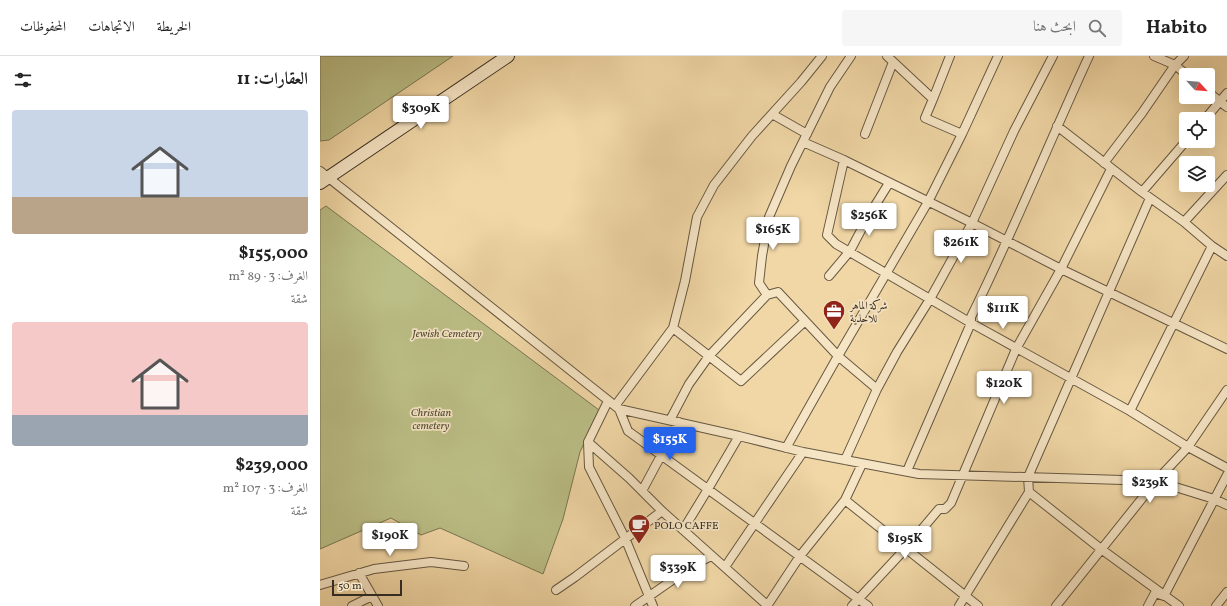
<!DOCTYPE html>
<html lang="ar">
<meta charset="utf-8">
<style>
:root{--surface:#fff;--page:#f6f6f6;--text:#222;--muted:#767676;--line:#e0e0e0;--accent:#2563eb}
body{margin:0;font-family:Vollkorn,Amiri,serif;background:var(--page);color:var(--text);direction:rtl;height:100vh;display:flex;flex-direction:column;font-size:15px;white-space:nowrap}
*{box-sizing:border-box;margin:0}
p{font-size:13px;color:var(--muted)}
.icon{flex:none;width:22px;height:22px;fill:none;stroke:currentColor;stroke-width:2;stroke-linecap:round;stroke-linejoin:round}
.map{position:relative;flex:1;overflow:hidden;direction:ltr}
.side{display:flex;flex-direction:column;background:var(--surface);width:320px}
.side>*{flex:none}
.needle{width:26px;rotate:116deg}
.buttons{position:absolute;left:859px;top:12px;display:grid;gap:8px}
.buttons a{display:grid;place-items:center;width:36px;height:36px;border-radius:4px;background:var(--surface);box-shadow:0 4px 16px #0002;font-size:20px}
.scale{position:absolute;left:12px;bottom:10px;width:70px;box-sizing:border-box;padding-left:4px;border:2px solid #372d21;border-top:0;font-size:11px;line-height:14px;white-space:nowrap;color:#372d21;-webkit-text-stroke:3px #f6e5c5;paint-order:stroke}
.price{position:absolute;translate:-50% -34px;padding:0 9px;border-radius:4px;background:#fff;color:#222;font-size:13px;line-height:26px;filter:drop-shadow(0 1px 2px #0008)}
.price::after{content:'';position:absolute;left:50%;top:24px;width:12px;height:9px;margin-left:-6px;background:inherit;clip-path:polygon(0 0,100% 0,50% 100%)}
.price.active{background:var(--accent);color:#fff}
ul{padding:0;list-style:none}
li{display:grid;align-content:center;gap:8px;height:212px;padding:0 12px}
li span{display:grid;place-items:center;height:124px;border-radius:4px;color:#555}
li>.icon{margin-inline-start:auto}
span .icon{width:72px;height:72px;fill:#fffc;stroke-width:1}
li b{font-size:17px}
h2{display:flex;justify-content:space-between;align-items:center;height:48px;padding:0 12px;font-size:17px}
header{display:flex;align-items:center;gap:24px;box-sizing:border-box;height:56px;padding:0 20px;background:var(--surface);border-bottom:1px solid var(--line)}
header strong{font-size:19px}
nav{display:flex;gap:22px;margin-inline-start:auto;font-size:14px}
.search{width:280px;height:36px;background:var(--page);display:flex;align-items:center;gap:10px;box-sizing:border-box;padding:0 14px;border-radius:4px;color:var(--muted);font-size:15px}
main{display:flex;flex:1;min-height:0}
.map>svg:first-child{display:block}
.green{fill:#bbbe86;stroke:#797654}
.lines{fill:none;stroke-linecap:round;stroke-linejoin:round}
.street-casing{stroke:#665842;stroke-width:10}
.secondary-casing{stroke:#372d21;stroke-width:14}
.street{stroke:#f6e5c5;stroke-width:8}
.secondary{stroke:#f6e5c5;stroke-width:12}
.labels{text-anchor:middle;stroke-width:3.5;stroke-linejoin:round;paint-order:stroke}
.poi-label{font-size:11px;fill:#372d21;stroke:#f6e5c5;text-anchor:start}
.park-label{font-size:11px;font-style:italic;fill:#514a35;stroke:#f6e5c5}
</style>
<header>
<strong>Habito</strong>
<div class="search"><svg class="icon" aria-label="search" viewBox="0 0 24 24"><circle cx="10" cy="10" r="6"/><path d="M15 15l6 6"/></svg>ابحث هنا</div>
<nav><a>الخريطة</a><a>الاتجاهات</a><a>المحفوظات</a></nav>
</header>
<main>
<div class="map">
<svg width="907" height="550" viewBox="0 0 907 550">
<rect width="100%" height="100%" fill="#f1d7a6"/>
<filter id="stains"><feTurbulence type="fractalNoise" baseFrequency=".005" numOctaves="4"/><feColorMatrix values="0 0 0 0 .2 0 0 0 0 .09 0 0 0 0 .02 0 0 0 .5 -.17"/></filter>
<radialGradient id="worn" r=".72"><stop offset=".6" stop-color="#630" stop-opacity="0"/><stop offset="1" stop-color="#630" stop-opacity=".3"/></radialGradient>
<path class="green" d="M0,0H133L9,84L0,85Z
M6,150L279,354L260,396L243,463L223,518L120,472L101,479L71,462L0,493V154Z"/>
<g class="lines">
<g class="street-casing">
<path id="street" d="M567,0L613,43L605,62L642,78
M834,0L855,9L867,19
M888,36L907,51
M613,43L630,0
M452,58L487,78
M885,63L907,37
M737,70L822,136L864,166L892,190L907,200
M545,78L573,6
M483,86L524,104L652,167L741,213L907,293
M524,104L507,179L516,188L651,267L810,355L868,391L907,412
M784,107L822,57L855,9L864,0
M0,115L299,353L419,380L483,396L599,418L836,425L894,443L907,449
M822,136L866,85
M830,142L708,421L709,436L781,493L859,550
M864,166L907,119
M509,220L530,195L548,161L569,127
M447,239L458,236L518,300L557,333
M353,272L421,325L485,265
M288,345L268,386L309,422L342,455L448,550
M295,350L353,272L365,225L377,161L394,129L432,80L481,26L502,0
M299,353L308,375L548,550
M810,355L892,190
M350,364L369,328L389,300L447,239L439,227L442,200L449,161L471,110L510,31L531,0
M268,386L269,411L305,482L333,550
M466,392L518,300L608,146L642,78L678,0
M525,404L557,333L577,296L610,243L652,167L694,75L733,0
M587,415L651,267V261C693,176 729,87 769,0
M322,435L359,366
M525,444L658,550
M363,474L388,433L419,380
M405,511L483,396
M39,517L58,550
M0,529L54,513L111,506L144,510
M236,534L255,521L342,455
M32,550L52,540
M315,550L374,509L391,500
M447,550L480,500L525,444L542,408
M532,550L586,492L619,453H625L631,447L696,293L741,213L791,113
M639,550L709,436
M736,550L836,425L868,391L907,334
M828,550L835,537L844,540L907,419
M896,550L907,536"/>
</g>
<g class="secondary-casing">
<path id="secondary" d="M0,127L188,0"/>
</g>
<use href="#street" class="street"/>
<use href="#secondary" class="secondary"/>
</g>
<defs>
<g id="office-pin" transform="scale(1.15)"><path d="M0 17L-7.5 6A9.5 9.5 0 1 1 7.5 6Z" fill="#8f2418" stroke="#f6e5c5"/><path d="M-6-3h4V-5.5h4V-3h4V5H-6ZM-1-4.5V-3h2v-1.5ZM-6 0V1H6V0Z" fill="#fff"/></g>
<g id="cafe-pin" transform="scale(1.15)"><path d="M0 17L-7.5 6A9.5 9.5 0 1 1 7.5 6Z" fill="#8f2418" stroke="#f6e5c5"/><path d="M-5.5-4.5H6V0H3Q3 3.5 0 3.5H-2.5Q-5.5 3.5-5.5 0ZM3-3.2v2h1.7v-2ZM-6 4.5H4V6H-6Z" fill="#fff"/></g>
</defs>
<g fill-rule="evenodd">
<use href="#office-pin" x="514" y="255"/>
<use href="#cafe-pin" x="319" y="469"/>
</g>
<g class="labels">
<g class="poi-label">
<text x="530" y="253">شركة الماهر<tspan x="530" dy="13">للاحذية</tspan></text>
<text x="334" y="473">POLO CAFFE</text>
</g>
<g class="park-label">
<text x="127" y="281">Jewish Cemetery</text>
<text x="111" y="360">Christian<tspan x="111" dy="13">cemetery</tspan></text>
</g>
</g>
<rect width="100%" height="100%" filter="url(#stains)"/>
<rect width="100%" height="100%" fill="url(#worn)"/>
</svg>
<div class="buttons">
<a><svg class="needle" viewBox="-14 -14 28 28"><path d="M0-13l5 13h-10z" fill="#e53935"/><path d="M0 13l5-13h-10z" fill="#767676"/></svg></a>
<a><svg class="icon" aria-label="locate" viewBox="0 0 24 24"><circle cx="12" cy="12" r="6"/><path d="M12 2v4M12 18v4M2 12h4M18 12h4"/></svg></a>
<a><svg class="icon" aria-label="layers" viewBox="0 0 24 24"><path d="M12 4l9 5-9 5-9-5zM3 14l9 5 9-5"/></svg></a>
</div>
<div class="scale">50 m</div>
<b class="price" style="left:101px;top:74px">$309K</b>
<b class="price" style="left:549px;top:181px">$256K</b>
<b class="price" style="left:453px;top:195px">$165K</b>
<b class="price" style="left:641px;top:208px">$261K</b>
<b class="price" style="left:683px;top:274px">$111K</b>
<b class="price" style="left:684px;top:349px">$120K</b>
<b class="price active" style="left:350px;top:405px">$155K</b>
<b class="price" style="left:830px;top:448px">$239K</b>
<b class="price" style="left:70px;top:501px">$190K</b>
<b class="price" style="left:585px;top:504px">$195K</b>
<b class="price" style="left:358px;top:533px">$339K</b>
</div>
<section class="side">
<h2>العقارات: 11<svg class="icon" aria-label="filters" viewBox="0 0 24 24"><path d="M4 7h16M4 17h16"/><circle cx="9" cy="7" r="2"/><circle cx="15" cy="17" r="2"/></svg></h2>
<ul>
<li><span style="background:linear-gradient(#c9d6e8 70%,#b9a48a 0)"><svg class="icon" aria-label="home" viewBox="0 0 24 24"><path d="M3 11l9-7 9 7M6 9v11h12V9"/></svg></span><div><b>$155,000</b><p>الغرف: 3 · 89 m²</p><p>شقة</p></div></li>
<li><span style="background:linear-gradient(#f6c9c9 75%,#9aa5b1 0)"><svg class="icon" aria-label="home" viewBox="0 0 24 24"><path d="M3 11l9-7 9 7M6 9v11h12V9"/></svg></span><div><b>$239,000</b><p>الغرف: 3 · 107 m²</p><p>شقة</p></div></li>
</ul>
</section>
</main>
